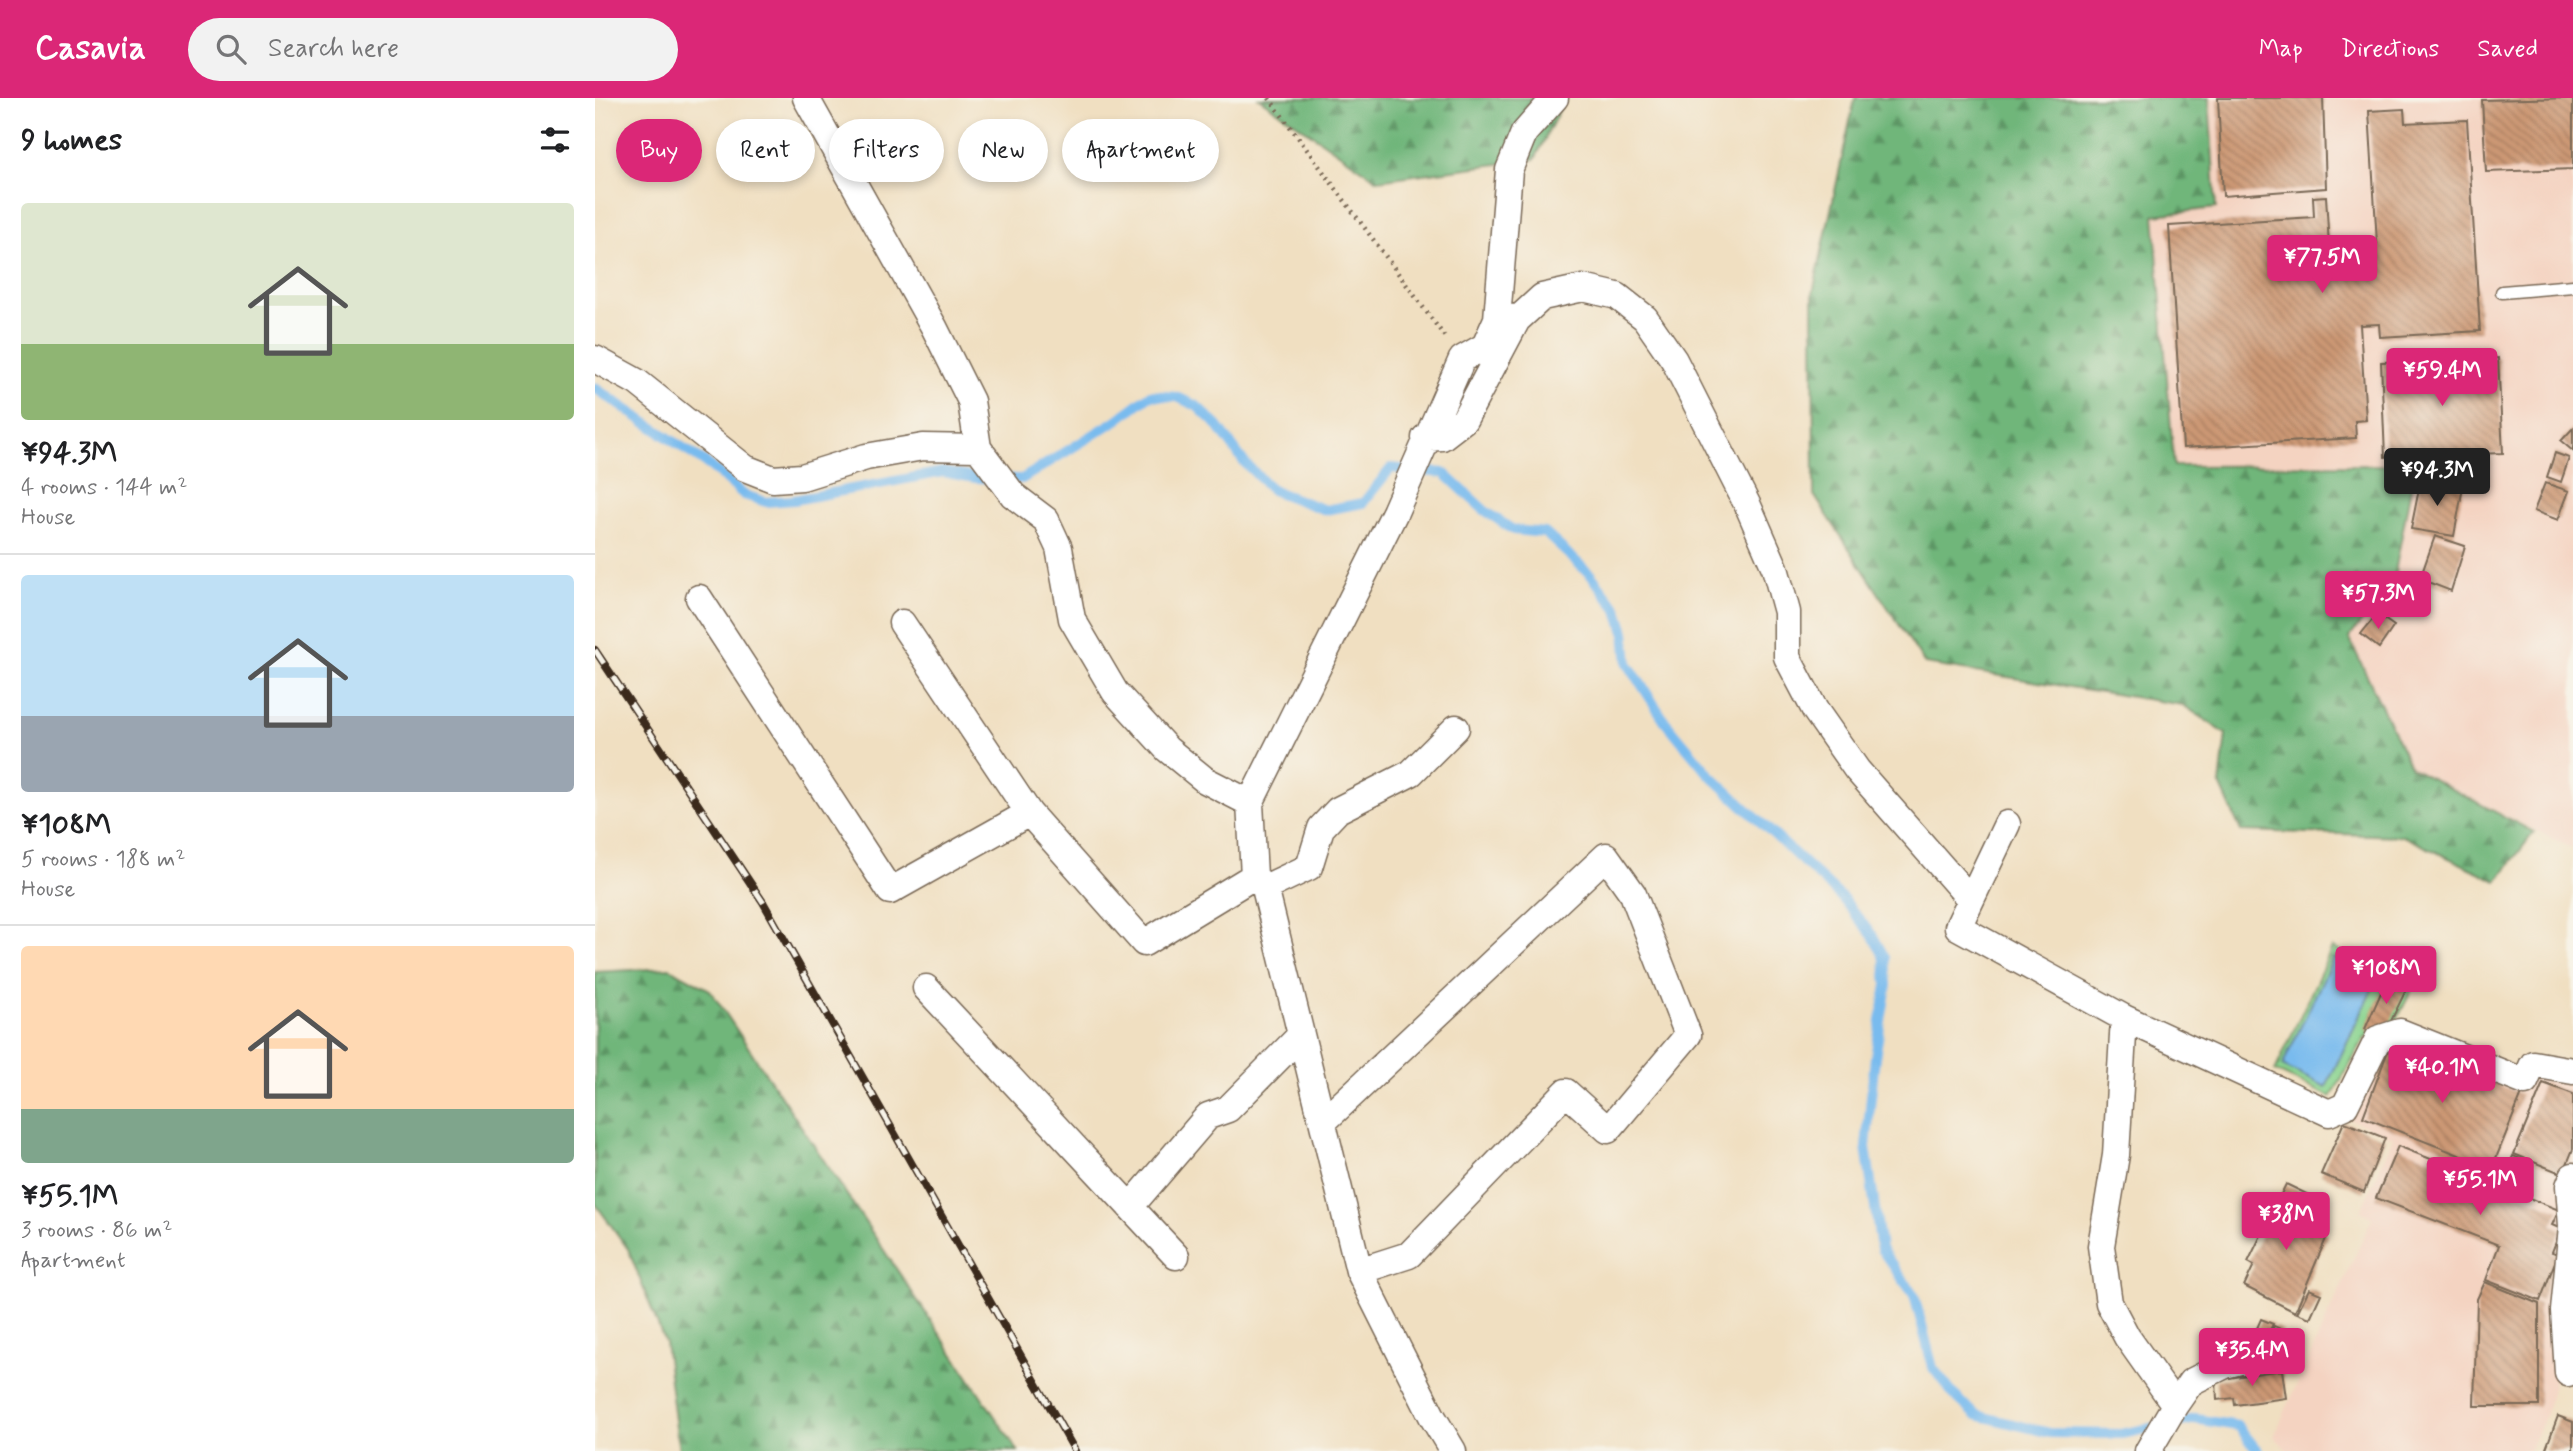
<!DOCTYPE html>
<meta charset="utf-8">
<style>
:root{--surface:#fff;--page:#f2f2f2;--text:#202124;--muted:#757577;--line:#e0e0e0;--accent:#db2777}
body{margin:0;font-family:Mynerve,sans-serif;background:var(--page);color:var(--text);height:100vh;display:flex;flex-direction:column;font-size:26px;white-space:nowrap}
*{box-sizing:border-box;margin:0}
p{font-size:23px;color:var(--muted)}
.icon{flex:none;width:38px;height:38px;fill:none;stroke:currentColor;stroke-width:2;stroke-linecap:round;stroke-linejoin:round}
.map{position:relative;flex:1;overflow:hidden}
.side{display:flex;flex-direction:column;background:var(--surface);width:595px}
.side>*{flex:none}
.guide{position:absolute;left:21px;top:21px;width:665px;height:63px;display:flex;gap:14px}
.price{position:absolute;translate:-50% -60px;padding:0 16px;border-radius:7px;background:var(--accent);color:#fff;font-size:23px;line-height:46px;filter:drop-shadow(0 2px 4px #0008)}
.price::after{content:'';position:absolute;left:50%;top:42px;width:21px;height:16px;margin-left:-10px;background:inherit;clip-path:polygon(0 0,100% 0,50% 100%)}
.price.on{background:#222;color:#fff}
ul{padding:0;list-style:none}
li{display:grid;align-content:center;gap:14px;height:371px;padding:0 21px}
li+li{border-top:2px solid var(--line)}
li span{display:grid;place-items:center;height:217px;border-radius:7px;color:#555}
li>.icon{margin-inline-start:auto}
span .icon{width:126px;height:126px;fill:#fffc;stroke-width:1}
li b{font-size:30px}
h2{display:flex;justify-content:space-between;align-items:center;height:84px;padding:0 21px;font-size:30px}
.tag{padding:0 24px;border-radius:32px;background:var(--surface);box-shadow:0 4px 10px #0003;font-size:24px;line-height:63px}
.tag.on{background:var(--accent);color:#fff}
header{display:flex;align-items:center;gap:42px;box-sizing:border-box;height:98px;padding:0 35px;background:var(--accent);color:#fff}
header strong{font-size:33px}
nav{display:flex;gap:38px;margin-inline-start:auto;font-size:24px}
.search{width:490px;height:63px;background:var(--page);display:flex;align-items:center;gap:18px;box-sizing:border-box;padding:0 24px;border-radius:38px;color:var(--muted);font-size:26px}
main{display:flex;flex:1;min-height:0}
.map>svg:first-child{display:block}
.built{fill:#f4d3c1}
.forest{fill:url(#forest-firs);stroke:#55704c;stroke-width:2}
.pitch{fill:#8ad490;stroke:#627f57;stroke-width:2}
.water{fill:#79bbee;stroke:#5a7286;stroke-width:2}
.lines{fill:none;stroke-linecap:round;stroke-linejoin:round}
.stream{stroke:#79bbee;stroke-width:10}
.building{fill:url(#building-back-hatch)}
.lane-casing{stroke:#7a6957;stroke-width:15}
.street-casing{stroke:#7a6957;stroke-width:29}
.path{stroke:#7a6957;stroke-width:4.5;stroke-dasharray:2 5;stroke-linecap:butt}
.lane{stroke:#fff;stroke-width:12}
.street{stroke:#fff;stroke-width:26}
.rail-casing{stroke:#3b2a1e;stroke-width:8}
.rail{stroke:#f7f3e8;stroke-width:5;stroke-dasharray:16;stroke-linecap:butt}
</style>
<header>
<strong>Casavia</strong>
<div class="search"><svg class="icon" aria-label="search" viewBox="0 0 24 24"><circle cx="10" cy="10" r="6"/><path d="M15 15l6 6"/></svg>Search here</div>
<nav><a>Map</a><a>Directions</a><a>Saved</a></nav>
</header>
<main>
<section class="side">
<h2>9 homes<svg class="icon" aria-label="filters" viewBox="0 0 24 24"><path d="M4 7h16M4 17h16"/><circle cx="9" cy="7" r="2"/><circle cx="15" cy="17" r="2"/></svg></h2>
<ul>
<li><span style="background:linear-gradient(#dfe7d0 65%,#8fb573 0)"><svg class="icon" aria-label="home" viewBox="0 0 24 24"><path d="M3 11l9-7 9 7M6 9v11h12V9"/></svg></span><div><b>¥94.3M</b><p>4 rooms · 144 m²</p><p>House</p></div></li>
<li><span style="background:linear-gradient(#bfe0f5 65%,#9aa5b1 0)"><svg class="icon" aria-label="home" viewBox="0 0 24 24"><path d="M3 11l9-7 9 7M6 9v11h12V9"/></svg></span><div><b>¥108M</b><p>5 rooms · 188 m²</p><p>House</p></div></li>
<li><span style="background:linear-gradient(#ffd9b3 75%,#7fa58c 0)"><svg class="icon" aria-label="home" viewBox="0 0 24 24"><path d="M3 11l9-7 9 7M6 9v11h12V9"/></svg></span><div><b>¥55.1M</b><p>3 rooms · 86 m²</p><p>Apartment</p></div></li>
</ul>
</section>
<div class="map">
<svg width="1978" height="1353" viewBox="0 0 1978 1353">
<defs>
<pattern id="forest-firs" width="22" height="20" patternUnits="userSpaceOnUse" patternTransform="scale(1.75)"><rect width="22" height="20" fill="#6fb67a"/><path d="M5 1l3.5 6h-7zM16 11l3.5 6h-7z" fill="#5c9463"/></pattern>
<pattern id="building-back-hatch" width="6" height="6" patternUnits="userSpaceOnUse" patternTransform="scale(1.75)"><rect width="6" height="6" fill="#cc9874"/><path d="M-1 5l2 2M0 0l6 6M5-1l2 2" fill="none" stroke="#a77c5f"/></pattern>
</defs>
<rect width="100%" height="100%" fill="#f7f3e8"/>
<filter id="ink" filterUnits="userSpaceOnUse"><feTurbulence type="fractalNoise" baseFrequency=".0143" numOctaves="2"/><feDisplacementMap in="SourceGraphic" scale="14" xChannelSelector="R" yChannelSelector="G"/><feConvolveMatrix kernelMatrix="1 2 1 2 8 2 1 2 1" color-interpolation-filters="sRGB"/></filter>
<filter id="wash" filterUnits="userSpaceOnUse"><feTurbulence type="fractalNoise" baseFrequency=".00686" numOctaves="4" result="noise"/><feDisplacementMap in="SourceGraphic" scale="28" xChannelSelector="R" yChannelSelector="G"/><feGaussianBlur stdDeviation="1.57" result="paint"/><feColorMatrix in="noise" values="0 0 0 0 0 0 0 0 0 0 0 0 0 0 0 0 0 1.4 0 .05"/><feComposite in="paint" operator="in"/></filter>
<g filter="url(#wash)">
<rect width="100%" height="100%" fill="#f0dfc1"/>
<path class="built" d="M1614,0H1978V751L1816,670L1754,540L1798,485L1820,367L1579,369L1559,116L1621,110Z
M1802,943L1978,985V1066L1962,1269L1951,1315L1934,1353H1693L1679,1338L1777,1120L1766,1113L1798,1039L1752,1020L1789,947Z"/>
<path class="forest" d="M664,0H970L940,61L783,82Z
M1260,0H1614L1621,110L1559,117L1579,368L1820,367L1798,485L1754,540L1816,670L1939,734L1902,783L1808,738L1646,733L1625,686L1631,636L1588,607L1330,566L1219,397L1218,195Z
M75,870L115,892L423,1353H84L70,1245L33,1151L0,1105V874Z"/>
<path class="pitch" d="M1737,850L1819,887L1800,925L1770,939L1736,999L1680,973Z"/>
<path class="water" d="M1738,860L1782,881L1731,989L1687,968Z"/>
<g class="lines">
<path class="stream" d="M0,290L115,368L149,397L171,404L199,402L348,374L380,380L427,381L522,322L555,297L582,299L602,308L622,327L649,364L677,392L730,412L768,405L796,370L849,375L889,412L918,432L950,435L996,477L1023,512L1030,534L1033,566L1070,623L1114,676L1247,800L1278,838L1290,860L1292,887L1280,959L1271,1049L1286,1151L1319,1197L1338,1270L1358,1296L1381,1317L1455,1335L1526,1336L1601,1321L1643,1328L1663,1353"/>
</g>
<g id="blocks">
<path class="building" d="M1623,0H1728L1731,90L1628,98Z
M1978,0V71L1891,74L1887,2Z
M1809,11L1810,25L1872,22L1885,233L1785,239L1784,226L1765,227L1771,322L1760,323L1761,340L1588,350L1574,128L1719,119L1718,99L1731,98L1734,148L1782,145L1774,13Z
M1903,260L1908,355L1790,359L1786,264Z
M1978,330V353L1966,343Z
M1960,355L1974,360L1966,384L1952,379Z
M1826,381L1868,389L1859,438L1816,431Z
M1950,385L1974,393L1963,422L1939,413Z
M1840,438L1870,448L1856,493L1825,481Z
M1782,516L1799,528L1784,550L1766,536Z
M1792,881L1812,890L1794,927L1774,934L1770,931Z
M1796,945L1927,996L1897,1070L1768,1019Z
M1948,985L1978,996V1051L1968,1076L1919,1056Z
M1749,1024L1790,1040L1769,1094L1726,1076Z
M1803,1048L1964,1112L1957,1127L1966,1131L1957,1154L1963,1156L1945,1203L1891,1182L1904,1147L1781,1100Z
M1918,1058L1932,1064L1927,1074L1914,1067Z
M1691,1086L1718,1099L1706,1123L1733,1136L1700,1214L1649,1188L1659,1167L1653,1164Z
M1890,1184L1944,1206V1308H1879L1882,1201Z
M1714,1191L1726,1196L1715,1220L1702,1215Z
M1666,1221L1678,1226L1673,1236L1662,1230Z
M1679,1228L1688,1232L1682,1247L1673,1243Z
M1646,1233L1650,1245L1622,1254L1618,1243Z
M1687,1272L1691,1300L1640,1307L1639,1300L1622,1302L1621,1282Z
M1963,1318L1978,1324V1353H1950Z"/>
</g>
</g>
<g filter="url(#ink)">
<use href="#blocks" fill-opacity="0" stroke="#7a6957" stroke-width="2"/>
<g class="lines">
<g class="lane-casing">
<path id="lane" d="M1907,194L1978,188"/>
</g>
<g class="street-casing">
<path id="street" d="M211,0L339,229L376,303L383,350
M902,221L914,72L929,35L960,0
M0,261L42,284L150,370L178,381L207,379L271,359L328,349L383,350L418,397L451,422L464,450L477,521L520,594L572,651L610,682L655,705
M830,340L847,339L869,322L922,222L947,199L988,190L1022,198L1050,220L1079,262L1153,408L1180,470L1192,514V559L1220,612L1262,672L1375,801
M104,500L295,793L434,715
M307,525L434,715L549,845L659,778
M1412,726L1363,829L1529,920L1734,1015L1750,1008L1783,941L1805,934L1930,984L1938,966L1978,973
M670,790L714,769L726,730L743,712L816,675L861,630
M331,890L581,1158
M1529,920L1521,1057L1506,1148L1514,1205L1532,1239L1580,1307L1596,1284L1630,1267L1677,1255
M728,1024L1011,758L1038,796L1093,937L1013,1032L971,994L814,1157L764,1173
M535,1109L613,1018L633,1011L706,937
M1973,1275L1969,1213L1977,1128L1974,1088L1978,1078
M858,1353L837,1318L764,1173L670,790L659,778L655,705L800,414L867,261L890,248L902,221L925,219
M1553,1353L1580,1307"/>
</g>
<path class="path" d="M674,0L850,239"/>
<use href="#lane" class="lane"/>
<use href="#street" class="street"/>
<g class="rail-casing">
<path id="rail" d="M0,552L168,804L480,1353"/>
</g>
<use href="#rail" class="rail"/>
</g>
</g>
</svg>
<b class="price" style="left:1727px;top:197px">¥77.5M</b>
<b class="price" style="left:1847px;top:310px">¥59.4M</b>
<b class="price on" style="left:1842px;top:410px">¥94.3M</b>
<b class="price" style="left:1783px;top:533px">¥57.3M</b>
<b class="price" style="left:1791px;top:908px">¥108M</b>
<b class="price" style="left:1847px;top:1007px">¥40.1M</b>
<b class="price" style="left:1885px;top:1119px">¥55.1M</b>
<b class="price" style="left:1691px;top:1154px">¥38M</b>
<b class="price" style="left:1657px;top:1290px">¥35.4M</b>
<div class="guide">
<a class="tag on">Buy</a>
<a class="tag">Rent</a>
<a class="tag">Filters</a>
<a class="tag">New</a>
<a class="tag">Apartment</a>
</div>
</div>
</main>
